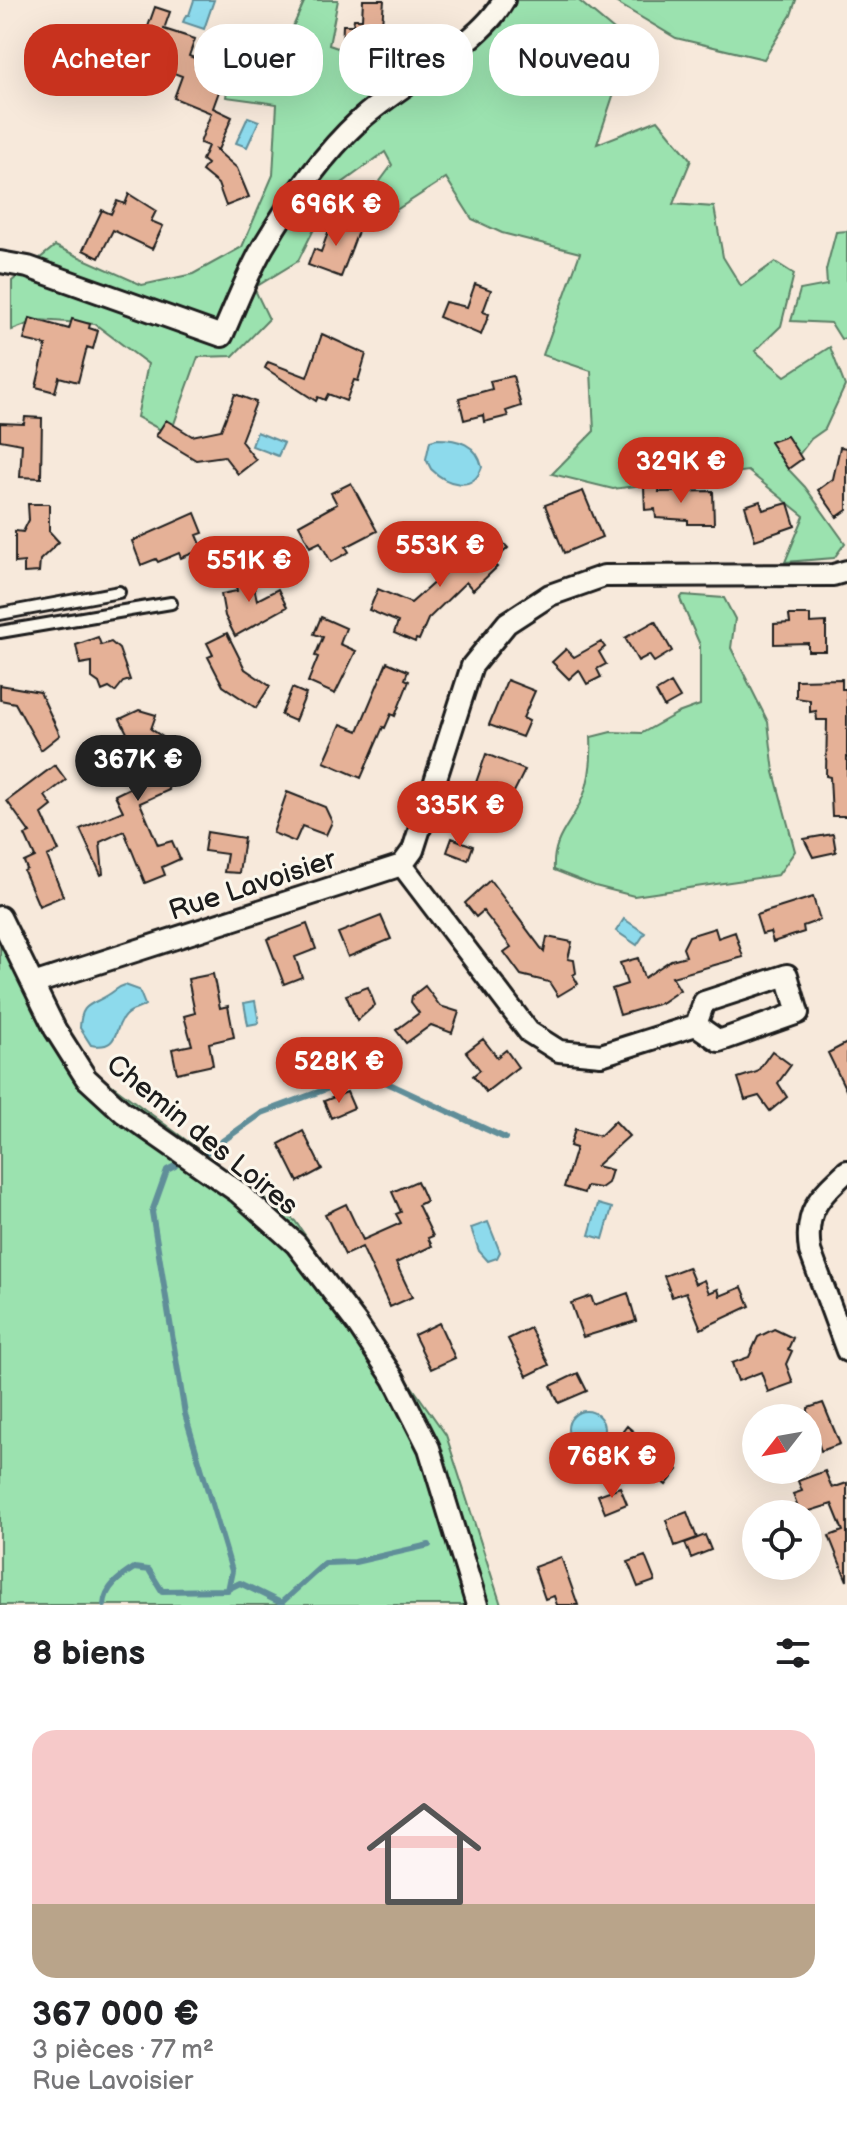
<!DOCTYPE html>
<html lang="fr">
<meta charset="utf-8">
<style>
:root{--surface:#fff;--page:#f6f6f6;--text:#202124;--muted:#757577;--accent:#c8321e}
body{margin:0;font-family:"Balsamiq Sans",sans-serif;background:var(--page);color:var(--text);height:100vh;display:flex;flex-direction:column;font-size:30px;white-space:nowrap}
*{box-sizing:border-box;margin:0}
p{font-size:26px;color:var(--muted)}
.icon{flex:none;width:44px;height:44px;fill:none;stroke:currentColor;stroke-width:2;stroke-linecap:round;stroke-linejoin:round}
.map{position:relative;height:1605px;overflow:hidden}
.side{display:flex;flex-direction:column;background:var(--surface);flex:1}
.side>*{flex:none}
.hud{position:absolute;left:24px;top:24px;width:800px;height:72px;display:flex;gap:16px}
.needle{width:52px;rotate:239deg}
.controls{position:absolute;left:742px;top:1404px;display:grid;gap:16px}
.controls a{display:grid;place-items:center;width:80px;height:80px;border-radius:50%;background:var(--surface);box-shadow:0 8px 32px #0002;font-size:40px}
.price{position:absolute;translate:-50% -68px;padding:0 18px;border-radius:28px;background:var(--accent);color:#fff;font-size:26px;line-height:52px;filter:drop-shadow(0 2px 4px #0008)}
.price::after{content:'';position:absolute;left:50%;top:48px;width:24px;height:18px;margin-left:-12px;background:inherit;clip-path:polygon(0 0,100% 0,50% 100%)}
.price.current{background:#222;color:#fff}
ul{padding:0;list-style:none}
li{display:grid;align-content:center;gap:16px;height:424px;padding:0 32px}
li span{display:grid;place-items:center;height:248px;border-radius:24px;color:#555}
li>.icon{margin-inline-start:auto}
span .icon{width:144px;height:144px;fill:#fffc;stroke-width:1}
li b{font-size:34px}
h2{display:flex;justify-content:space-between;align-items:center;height:96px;padding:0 32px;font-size:34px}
.pill{padding:0 28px;border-radius:32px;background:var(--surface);box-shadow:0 8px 32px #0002;font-size:28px;line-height:72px}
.pill.current{background:var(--accent);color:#fff}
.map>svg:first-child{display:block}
.green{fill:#9be2af;stroke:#5c7f66;stroke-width:2}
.water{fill:#8ddaec;stroke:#608e99;stroke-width:2}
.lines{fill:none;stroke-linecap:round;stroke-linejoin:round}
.stream{stroke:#608e99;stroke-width:6}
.building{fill:#e5b197;stroke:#1c1c1c;stroke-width:2}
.lane-casing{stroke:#1c1c1c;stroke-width:16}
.street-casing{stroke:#1c1c1c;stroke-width:26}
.lane{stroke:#fbf7ec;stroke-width:10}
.street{stroke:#fbf7ec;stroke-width:20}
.labels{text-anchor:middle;stroke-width:6;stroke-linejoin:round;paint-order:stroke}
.street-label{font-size:28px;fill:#1c1c1c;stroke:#fbf7ec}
</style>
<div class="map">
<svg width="847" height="1605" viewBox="0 0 847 1605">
<rect width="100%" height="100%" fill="#f7e9db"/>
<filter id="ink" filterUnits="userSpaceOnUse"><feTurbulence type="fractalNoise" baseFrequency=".0125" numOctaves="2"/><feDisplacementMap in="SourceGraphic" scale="16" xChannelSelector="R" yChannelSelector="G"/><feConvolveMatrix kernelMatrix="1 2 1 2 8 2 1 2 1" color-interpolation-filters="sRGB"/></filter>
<g filter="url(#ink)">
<path class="green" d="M305,0H338L329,45L376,61L371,87L381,113L502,25L496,0H578L638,50L613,96L597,144L658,120L691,160L673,204L714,207L723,257L741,286L775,262L794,274L781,326L755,351L785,376L830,347L845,386L825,429L811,439L788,469L805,487L845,543L834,558L785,562L804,516L748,471L613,489L552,474L594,431L591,371L543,355L580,253L502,233L472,219L446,178L376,223L361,207L392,165L385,152L334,189L298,261L254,288L269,319L233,356L198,357L170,435L137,417L148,364L95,324L39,320L12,330V281L55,246L142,285L193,274L242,247L273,175L277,104L226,97L231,62L283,49Z
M612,0H796L791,15L764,59L676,38Z
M847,231V338L841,339L831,323L791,321L800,290L827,285L826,270L836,232Z
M683,595L724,598L735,619L731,648L768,722L774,772L795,851L778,875L634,896L595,886L554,870C552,835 573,824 584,794C591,775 592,757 591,737L611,732L642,733L678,713L700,705V645L680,599Z
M0,906L52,1005L93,1071L295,1221L446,1435L501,1605H0Z"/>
<path class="water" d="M194,0H214L204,29L183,22L186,15H189Z
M248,117L259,121L247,147L236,143Z
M257,432L284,443L278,456L252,446Z
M437,439C458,439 477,444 482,467C473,493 447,485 431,469L426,459L430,441Z
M624,919L645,933L637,945L616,931Z
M125,985L139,990L145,1005C139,1010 132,1009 127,1014C112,1025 122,1051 91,1045L80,1028C81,1002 91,1006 108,995C115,991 117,987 125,985Z
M255,1001L259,1023L248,1025L244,1003Z
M598,1204L612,1208L603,1239L589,1235Z
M488,1222L500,1252L497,1258L488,1261L479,1251L471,1228Z
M568 1429a18 18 0 1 1 36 0a18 18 0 1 1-36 0Z"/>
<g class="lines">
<path class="stream" d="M207,1152L262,1113L353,1079L383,1081L505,1138
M228,1589L240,1583L281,1603L325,1563L355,1562L429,1545
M104,1605C105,1587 120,1577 134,1568L149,1570L162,1591L228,1590L232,1571L185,1414L152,1212L167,1170L175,1166"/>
</g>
<path class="building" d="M363,0H384L380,49L342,48L343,25H353L354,19H362Z
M155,7L170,12L164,29L195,39L189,56L197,59L195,66L225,75L213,108L232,117L218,150L214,148L237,168L249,197L226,206L218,184L202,171L207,164L202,160L208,146L200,143L211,113L174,98L182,76L133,58L137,48L121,42L126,29L145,35Z
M129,194L156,211L151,221L163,226L152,249L113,230L99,258L83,250L102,210L111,214L117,201L125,204Z
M334,216L360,226L341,277L308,265L314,249L321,252Z
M475,284L491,290L483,312L489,314L481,335L439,317L445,302L467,307Z
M30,318L69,329L72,319L90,324L89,328L98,331L93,349L87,347L78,382L59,377L55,392L36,387L46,345L24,340Z
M322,334L366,354L358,381L354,380L346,401L328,394L325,400L318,397L316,401L265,368L268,362L307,377Z
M513,376L521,406L506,411L508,416L484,422L483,415L464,420L459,398L492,389L490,381Z
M235,394L256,402L241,441L256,460L238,474L224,456L196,460L156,436L166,420L192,436L221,430Z
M25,417L42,418L41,478L20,477L22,444L0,440V423L24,424Z
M787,436L802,459L788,469L770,442Z
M840,447L847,448V510L837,517L818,490L833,479Z
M351,483L377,531L346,547L349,552L331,562L320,542L310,547L299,525L337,504L331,493Z
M660,486L659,492L713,491L714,524H688V520L656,518L655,509L645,510L644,487Z
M583,491L602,537L564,553L545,505Z
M760,501L763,510L788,503L795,526L755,540L745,506Z
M28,504H49V531L59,542L40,560L39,572L24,573V562L15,563V531L23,532L29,520Z
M195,513L203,533L197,535L203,549L181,558L179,553L158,562L156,559L141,565L132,541Z
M492,531L508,548L492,563L497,567L473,590L466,582L428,619L419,640L416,639L415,642L394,633L398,622L369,610L378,589L411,603Z
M250,570L257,600L278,589L287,607L235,636L225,616L221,594L237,591L233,573Z
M789,615H810V623L826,622V651H808V643L774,644V624L790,623Z
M321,617L346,628L340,644L356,651L335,694L308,682L318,657L315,656L323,637L314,634Z
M655,621L672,651L654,662L649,655L638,661L625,638Z
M227,633L245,669L270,686L256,708L223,686L208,657L213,655L207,643Z
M98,637L101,645L111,642L119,649L130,680L123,682L115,692L109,688L102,691L99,683L92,678V662L80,664L76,645Z
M601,642L605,647L599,652L606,664L597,669L601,677L587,684L579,670L569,679L552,662L566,649L574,657Z
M387,662L408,671L405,679L409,681L395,716L391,714L385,728L383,727L361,778L324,762L341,724L358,731Z
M842,679V689H846L847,704V816H832L830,777L826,776L827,720H817L816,711L810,712V700L796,698V680Z
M507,680L535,691L523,718L529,721L522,737L489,725Z
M671,683L680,698L664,707L656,692Z
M0,685L40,692L60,735L41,750L15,703L0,700Z
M292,688L306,694L295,721L281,715Z
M139,710L156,715L151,729L167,740L174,754L157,762L169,790L140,803L158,845L172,841L180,859L162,867L165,875L145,883L124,831L100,842L103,874L101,875L80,829L123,811L115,795L144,781L142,777L145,776L136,756L138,755L120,719Z
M486,754L525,770L510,800L499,795L494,806L471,797Z
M55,765L66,780L45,796L52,806L42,814L59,851L47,856L63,896L39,906L24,871L27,869L24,862L35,857L25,835L30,833L7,801Z
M287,792L325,807L332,822L326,835L302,826L295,842L273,833Z
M207,832L244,838L239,873L224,872L227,854L204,851Z
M833,834L836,852L813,857L804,839Z
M452,838L473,846L468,860L447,852Z
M490,880L544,952L547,937L572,942L568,959L574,960L576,973L573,975L578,984L558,996L549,982L521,975L504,952L511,947L483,911L476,917L465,903Z
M813,897L820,920L803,926L804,932L773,942L770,932L762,934L756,915Z
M381,916L391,939L348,957L338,933Z
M307,924L316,949L295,957L302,977L284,984L267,939Z
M715,928L718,938L735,932L743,957L672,977L680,990L661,1003L620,1015L612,989L627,984L620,963L638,958L644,978L671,960L686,956L683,948L689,936Z
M213,974L220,1008L228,1006L234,1037L209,1043L213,1065L177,1073L172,1049L192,1045L184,1016L195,1013L188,979Z
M425,986L440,1006L459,1012L452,1033L431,1025L406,1043L396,1030L419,1013L411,1002L412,996Z
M368,987L375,1005L357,1021L346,995Z
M483,1039L497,1057L506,1050L518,1067L486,1092L473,1076L480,1070L466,1052Z
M847,1043V1092L828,1053Z
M772,1051L791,1065L778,1083L787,1097L770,1111L759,1096L745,1100L738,1078L757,1072Z
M347,1092L354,1108L331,1118L324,1101Z
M615,1121L629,1136L596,1166L612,1170L608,1183L601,1188L587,1186L584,1193L564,1187L576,1148L570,1146L575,1129L600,1136Z
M303,1131L322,1169L298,1182L279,1144Z
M417,1181L426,1201L418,1205L433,1236L428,1238L432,1246L396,1263L412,1297L390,1307L362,1247L345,1255L325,1214L346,1204L363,1240L401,1223L396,1214L401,1212L392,1192Z
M688,1267L695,1284L704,1280L709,1293L718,1289L720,1296L742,1287L750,1306L701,1329L686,1292L672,1297L664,1276Z
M628,1293L636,1321L583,1337L571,1303L591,1296L594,1305Z
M439,1323L455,1358L431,1369L414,1335Z
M530,1328L549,1365L527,1376L508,1339Z
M774,1329L793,1338L788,1349L792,1351L786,1364L793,1383L768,1392L761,1372L738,1381L732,1363L749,1357L758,1337Z
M578,1373L587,1391L559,1403L551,1386Z
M823,1403L840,1444L821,1451L818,1442L808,1445V1408Z
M627,1426L678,1470L666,1485L630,1456L623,1465L611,1460L609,1449Z
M825,1471L832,1488L847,1483V1581L829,1536L843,1531L832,1504L800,1514L793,1494L802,1491L798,1481Z
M620,1487L627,1504L605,1513L598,1495Z
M687,1512L697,1538L675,1546L666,1520Z
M705,1535L711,1550L691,1558L685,1543Z
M645,1556L655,1581L638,1587L628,1562Z
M561,1557L578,1605H557L554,1596L545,1599L534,1567Z"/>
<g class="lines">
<g class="lane-casing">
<path id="lane" d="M0,614L119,592
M0,632L171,603"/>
</g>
<g class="street-casing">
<path id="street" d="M0,262L28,267L222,336C235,307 247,275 263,247C289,203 321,156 359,121C399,83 478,47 504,0
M402,865L529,1032L559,1051L601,1055L696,1025L719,1041L798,1013L787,975L704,1002L696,1025
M0,917L55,1029L86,1078L123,1112L238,1192L296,1244L357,1324L394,1379L429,1448L477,1605
M33,984L402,865L413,850L472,666L507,623L550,595L604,576L833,575L847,571
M847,1171C819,1197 804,1211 810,1251L847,1351"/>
</g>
<use href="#lane" class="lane"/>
<use href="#street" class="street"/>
</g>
</g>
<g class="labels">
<g class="street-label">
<text transform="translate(252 884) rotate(-18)" y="10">Rue Lavoisier</text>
<text transform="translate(203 1134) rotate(39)" y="10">Chemin des Loires</text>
</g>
</g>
</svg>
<div class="controls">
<a><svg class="needle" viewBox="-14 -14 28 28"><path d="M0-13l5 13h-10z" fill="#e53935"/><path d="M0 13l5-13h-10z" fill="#757577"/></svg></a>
<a><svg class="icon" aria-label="locate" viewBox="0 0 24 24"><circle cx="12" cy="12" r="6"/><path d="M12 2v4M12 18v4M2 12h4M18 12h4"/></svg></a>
</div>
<b class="price" style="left:336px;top:248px">696K €</b>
<b class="price" style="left:681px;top:505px">329K €</b>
<b class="price" style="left:440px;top:589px">553K €</b>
<b class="price" style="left:249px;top:604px">551K €</b>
<b class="price current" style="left:138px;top:803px">367K €</b>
<b class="price" style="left:460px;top:849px">335K €</b>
<b class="price" style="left:339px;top:1105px">528K €</b>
<b class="price" style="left:612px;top:1500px">768K €</b>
<div class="hud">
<a class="pill current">Acheter</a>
<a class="pill">Louer</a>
<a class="pill">Filtres</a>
<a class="pill">Nouveau</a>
</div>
</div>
<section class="side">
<h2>8 biens<svg class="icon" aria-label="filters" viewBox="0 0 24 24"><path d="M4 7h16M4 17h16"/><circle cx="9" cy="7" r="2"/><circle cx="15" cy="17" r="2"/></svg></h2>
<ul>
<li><span style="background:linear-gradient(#f6c9c9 70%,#b9a48a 0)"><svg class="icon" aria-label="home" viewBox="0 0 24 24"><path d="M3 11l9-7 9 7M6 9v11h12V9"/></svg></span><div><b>367 000 €</b><p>3 pièces · 77 m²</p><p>Rue Lavoisier</p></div></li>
</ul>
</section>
